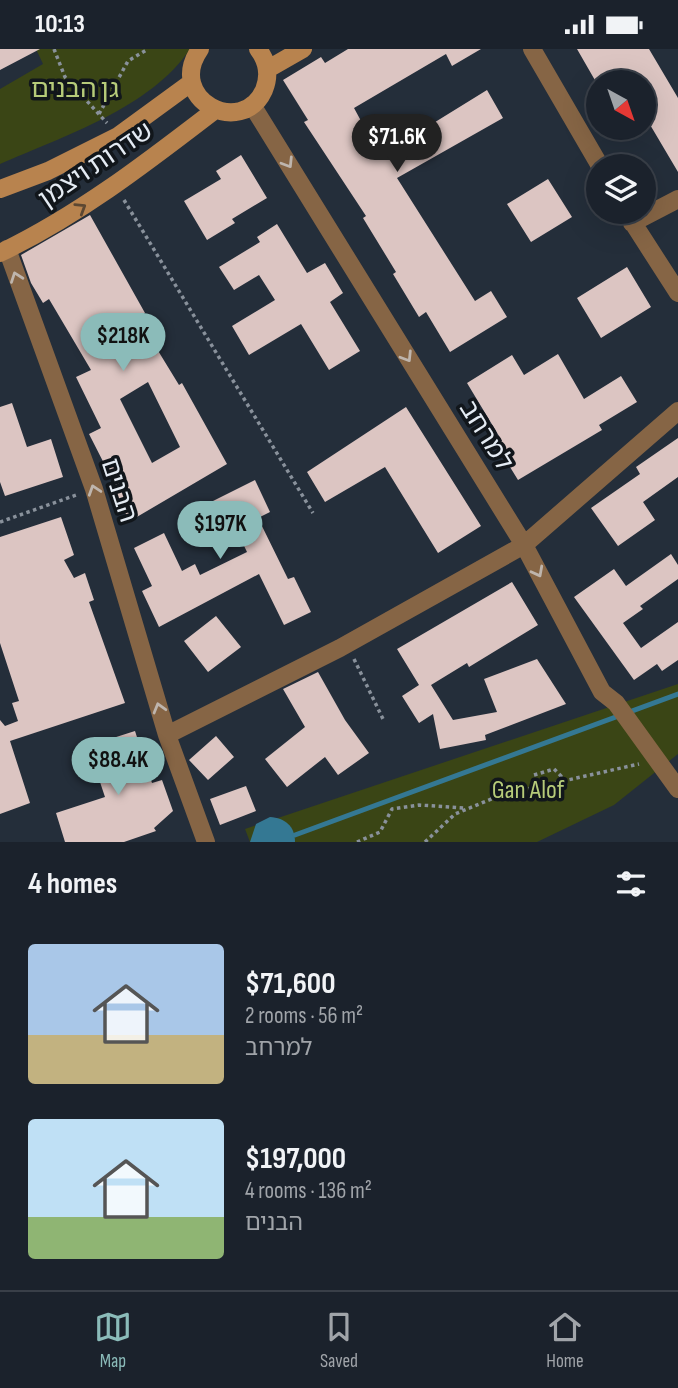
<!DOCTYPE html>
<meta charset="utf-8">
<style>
:root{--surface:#1b222c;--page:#242a34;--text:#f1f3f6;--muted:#a0a4a9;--line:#393f48;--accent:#8bbbb9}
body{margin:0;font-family:"Sofia Sans Condensed","Noto Sans Hebrew",sans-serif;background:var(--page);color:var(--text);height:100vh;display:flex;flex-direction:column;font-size:26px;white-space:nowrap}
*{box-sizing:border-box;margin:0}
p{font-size:23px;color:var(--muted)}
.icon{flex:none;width:38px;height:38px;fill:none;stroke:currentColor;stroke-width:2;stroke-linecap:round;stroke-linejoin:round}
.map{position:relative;height:793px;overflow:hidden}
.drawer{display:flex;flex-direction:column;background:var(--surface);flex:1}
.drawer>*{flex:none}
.needle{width:46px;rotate:140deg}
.controls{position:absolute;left:586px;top:21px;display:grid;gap:14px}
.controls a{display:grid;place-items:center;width:70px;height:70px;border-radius:50%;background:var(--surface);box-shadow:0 7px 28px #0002,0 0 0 2px var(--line);font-size:35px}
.price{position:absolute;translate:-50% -60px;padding:0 16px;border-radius:24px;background:var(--accent);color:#111;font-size:23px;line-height:46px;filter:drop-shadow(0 2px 4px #0008)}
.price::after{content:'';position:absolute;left:50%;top:42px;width:21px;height:16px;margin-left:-10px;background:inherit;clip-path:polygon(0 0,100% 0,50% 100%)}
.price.selected{background:#222;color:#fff}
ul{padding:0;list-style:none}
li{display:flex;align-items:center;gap:21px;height:175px;padding:0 28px}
li span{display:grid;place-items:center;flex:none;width:196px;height:140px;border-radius:7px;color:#555}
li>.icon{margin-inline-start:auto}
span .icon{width:84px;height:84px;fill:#fffc;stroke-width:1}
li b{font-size:30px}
h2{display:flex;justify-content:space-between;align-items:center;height:84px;padding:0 28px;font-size:30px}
.status{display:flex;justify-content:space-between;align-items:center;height:49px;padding:0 35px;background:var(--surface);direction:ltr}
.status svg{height:19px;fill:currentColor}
.tabs{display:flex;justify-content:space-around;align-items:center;height:98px;border-top:2px solid var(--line);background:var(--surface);font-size:19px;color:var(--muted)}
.tabs a{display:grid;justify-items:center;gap:4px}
.tabs .selected{color:var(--accent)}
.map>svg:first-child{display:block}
.green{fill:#3a4515}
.water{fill:#347893}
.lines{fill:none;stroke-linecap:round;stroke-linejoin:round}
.stream{stroke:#347893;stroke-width:5}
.building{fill:#dcc5c2;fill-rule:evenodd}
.path{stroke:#89919b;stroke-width:3.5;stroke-dasharray:3.5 3.5;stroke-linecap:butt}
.street{stroke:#866545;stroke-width:18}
.secondary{stroke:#b8834e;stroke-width:18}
.oneway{stroke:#beb5ad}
.oneway2{stroke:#5c4732}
.labels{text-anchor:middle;stroke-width:7;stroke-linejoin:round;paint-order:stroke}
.park-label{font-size:26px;fill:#b6cb79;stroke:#11161b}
.street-label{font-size:26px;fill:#e4ebf3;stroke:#11161b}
</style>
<div class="status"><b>10:13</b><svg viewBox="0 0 49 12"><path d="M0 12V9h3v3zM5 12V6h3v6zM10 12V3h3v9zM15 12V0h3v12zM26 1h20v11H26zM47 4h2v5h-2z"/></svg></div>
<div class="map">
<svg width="678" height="793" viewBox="0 0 678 793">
<rect width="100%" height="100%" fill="#242e3a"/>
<path class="green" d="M36,0H190C152,58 62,88 0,115V40L43,15Z
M678,635V705L614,756L537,793H250L245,780Z"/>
<path class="water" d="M270,768C285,769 295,777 295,793H250L256,775Z"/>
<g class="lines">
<path class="stream" d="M295,786L678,645"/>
</g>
<path class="building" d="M0,0H40L0,21Z
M348,0H481L452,17L446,5L354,59L373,94L411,70L419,83L487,41L503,69L397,129L475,252L491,242L507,268L450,303L426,263L419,268L393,225L396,223L363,169L366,167L304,73L308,71L283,31L321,8L325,14Z
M577,0H649L678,49V123L649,74L644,77V33H596Z
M241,106L267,149L232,170L235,174L207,191L184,152L221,130L216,122Z
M548,130L572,168L531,193L507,155Z
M90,166L145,264L138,269L179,336L182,334L227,415L130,472L111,439L115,436L89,385L101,379L76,328L91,321L49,250L43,254L31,234L21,206ZM148,333L180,398L152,414L120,350Z
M277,175L307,224L325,214L343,244L330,253L360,302L329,321L301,275L249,306L232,277L275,251L259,226L234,241L219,218L260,193L257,188Z
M627,218L651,258L601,289L577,249Z
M558,305L584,350L621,327L637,353L599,376L602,381L518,431L496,395L502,392L467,334L512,306L524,326Z
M12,354L27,398L51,390L63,428L5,447L0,433V358Z
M406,358L481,477L438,504L385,418L325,453L307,423Z
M678,389V428L643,453L655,471L618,497L591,459L640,425L636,418Z
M255,431L270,463L258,469L288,530L294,528L311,563L284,576L259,525L159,578L142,542L152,537L134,499L164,484L182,522L195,515L200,526L247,503L235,478L199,495L185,466Z
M61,468L74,506L64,511L74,529L85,524L94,551L89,553L125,654L10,692L30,754L0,765V671L5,677L18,672L12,654L19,652L0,594V488Z
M671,505L678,516V530L640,557L643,560L623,574L641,599L678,573V611L662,622L657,615L634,631L574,548L614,520L626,537Z
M512,533L538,576L469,618L467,614L431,636L453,671L497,663L484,630L537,610L566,655L485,686L486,691L440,700L433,665L419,674L402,647L419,636L397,600Z
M216,567L241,598L208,623L184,592Z
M318,623L345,671L369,704L338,726L325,708L287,738L265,710L305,678L283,640Z
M135,682L152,734L162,731L173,762L154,779L156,782L124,793H65L56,764L105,748L88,697Z
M216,687L234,708L208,731L189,711Z
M246,737L256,762L220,776L210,750Z"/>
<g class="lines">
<path class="path" d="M54,0L65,28L107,74
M99,65L128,12L148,0
M124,151L313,464
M0,473L79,445
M354,610L383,670
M534,726L554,720L561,727L557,735
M357,793L380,783L392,760L419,756L464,759
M425,793L455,765L501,746L639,715"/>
<path class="street" d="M532,0L600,117
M252,56L524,496L602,643L616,654L678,740
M626,163L678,244
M632,174L678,150
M7,200L94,440L167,686L206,793
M167,686L340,599L524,496L678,362"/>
<path class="secondary" d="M200,0C165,50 242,90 264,41C270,26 268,13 258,0
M268,20L303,0
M0,140L48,122L118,87L192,33
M0,204C79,166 146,114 215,61"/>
</g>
<defs><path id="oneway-chevron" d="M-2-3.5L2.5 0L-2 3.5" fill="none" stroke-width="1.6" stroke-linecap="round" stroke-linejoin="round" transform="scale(1.75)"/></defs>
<g class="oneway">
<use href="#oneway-chevron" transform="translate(288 114) rotate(58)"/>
<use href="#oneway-chevron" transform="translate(16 228) rotate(-110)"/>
<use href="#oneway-chevron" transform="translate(407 308) rotate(58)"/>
<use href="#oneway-chevron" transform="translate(94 441) rotate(-108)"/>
<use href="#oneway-chevron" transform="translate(538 523) rotate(62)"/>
<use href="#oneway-chevron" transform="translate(159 659) rotate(-106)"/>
</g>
<use class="oneway2" href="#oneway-chevron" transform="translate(81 159) rotate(-32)"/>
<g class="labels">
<g class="park-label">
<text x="75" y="48">גן הבנים</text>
<text x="528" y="749">Gan Alof</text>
</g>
<g class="street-label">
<text transform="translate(95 115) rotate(-34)" y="9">שדרות ויצמן</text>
<text transform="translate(487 386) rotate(58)" y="9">למרחב</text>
<text transform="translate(120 441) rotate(72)" y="9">הבנים</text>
</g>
</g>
</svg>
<div class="controls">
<a><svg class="needle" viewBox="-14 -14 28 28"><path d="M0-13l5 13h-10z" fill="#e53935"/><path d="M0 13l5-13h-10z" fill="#a0a4a9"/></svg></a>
<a><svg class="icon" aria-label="layers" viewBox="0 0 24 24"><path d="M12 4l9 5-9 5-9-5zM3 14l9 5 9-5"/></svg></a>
</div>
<b class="price selected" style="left:397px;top:125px">$71.6K</b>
<b class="price" style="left:123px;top:324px">$218K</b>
<b class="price" style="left:220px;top:512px">$197K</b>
<b class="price" style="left:118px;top:748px">$88.4K</b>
</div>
<section class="drawer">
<h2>4 homes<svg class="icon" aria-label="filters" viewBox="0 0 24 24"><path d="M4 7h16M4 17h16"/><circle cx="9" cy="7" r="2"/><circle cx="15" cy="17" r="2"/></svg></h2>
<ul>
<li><span style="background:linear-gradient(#a9c7e8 65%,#c2b280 0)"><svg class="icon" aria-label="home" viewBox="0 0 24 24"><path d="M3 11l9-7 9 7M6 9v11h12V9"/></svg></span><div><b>$71,600</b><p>2 rooms · 56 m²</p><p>למרחב</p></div></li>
<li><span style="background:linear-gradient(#bfe0f5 70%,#8fb573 0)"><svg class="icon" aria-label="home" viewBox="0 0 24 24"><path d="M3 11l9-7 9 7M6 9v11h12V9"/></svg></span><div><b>$197,000</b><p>4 rooms · 136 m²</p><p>הבנים</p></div></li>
</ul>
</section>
<nav class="tabs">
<a class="selected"><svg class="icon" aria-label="map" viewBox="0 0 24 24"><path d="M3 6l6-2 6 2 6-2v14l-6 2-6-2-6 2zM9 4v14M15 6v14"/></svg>Map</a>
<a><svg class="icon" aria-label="saved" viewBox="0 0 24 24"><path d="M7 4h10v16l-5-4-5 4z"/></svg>Saved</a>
<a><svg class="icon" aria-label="home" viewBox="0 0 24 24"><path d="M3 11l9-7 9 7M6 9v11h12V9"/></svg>Home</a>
</nav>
